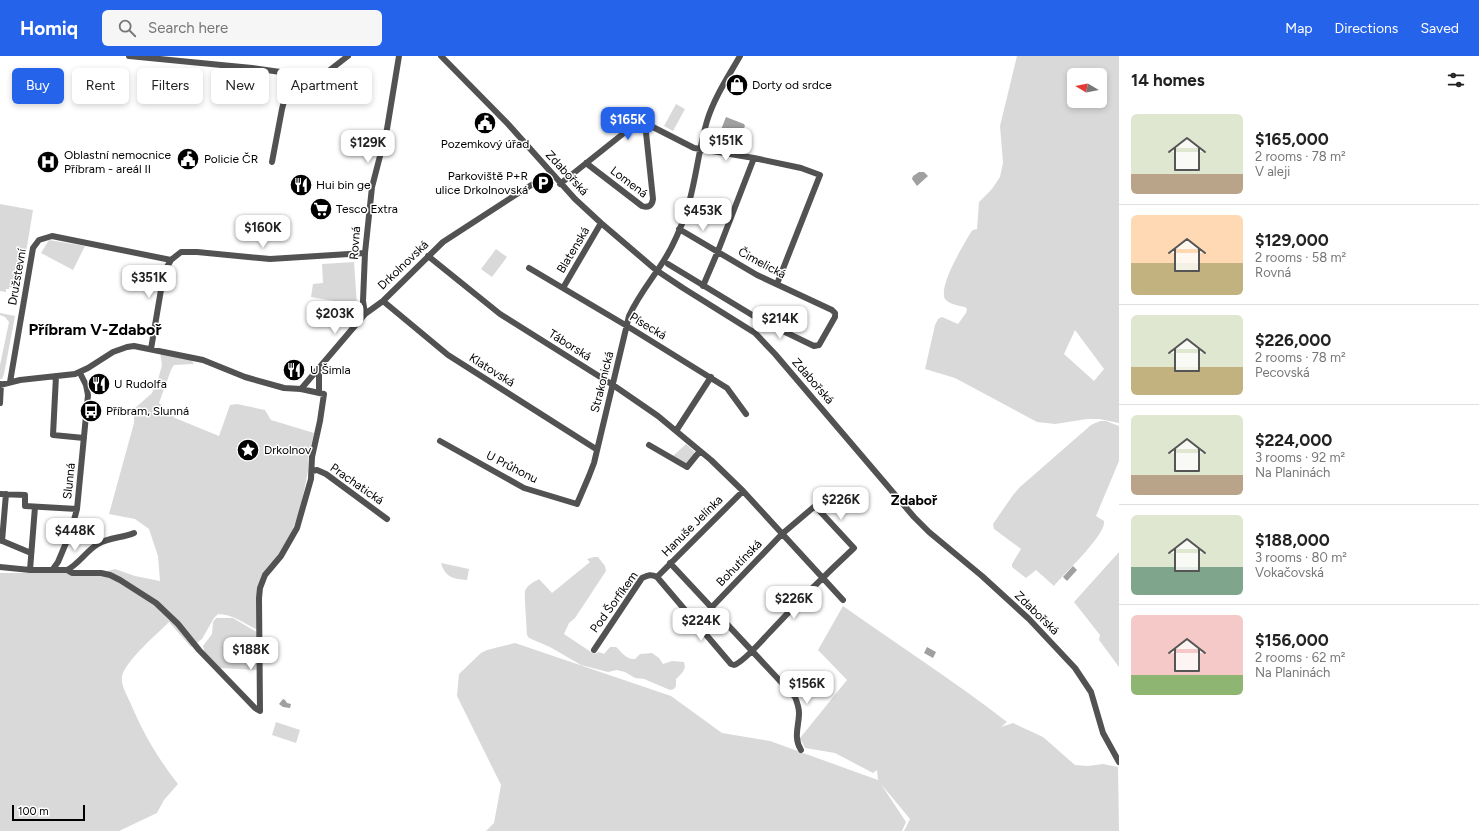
<!DOCTYPE html>
<meta charset="utf-8">
<style>
:root{--surface:#fff;--page:#f6f6f6;--text:#222;--muted:#767676;--line:#e0e0e0;--accent:#2563eb}
body{margin:0;font-family:Figtree,sans-serif;background:var(--page);color:var(--text);height:100vh;display:flex;flex-direction:column;font-size:15px;white-space:nowrap}
*{box-sizing:border-box;margin:0}
p{font-size:13px;color:var(--muted)}
.icon{flex:none;width:22px;height:22px;fill:none;stroke:currentColor;stroke-width:2;stroke-linecap:round;stroke-linejoin:round}
.map{position:relative;flex:1;overflow:hidden}
.panel{display:flex;flex-direction:column;background:var(--surface);width:360px}
.panel>*{flex:none}
.guide{position:absolute;left:12px;top:12px;width:380px;height:36px;display:flex;gap:8px}
.needle{width:26px;rotate:280deg}
.tools{position:absolute;left:1067px;top:12px;display:grid;gap:8px}
.tools a{display:grid;place-items:center;width:40px;height:40px;border-radius:6px;background:var(--surface);box-shadow:0 2px 6px #0003;font-size:20px}
.scale{position:absolute;left:12px;bottom:10px;width:73px;box-sizing:border-box;padding-left:4px;border:2px solid #000;border-top:0;font-size:11px;line-height:14px;white-space:nowrap;color:#000;-webkit-text-stroke:3px #fff;paint-order:stroke}
.price{position:absolute;translate:-50% -34px;padding:0 9px;border-radius:8px;background:#fff;color:#222;font-size:13px;line-height:26px;filter:drop-shadow(0 1px 2px #0008)}
.price::after{content:'';position:absolute;left:50%;top:24px;width:12px;height:9px;margin-left:-6px;background:inherit;clip-path:polygon(0 0,100% 0,50% 100%)}
.price.active{background:var(--accent);color:#fff}
ul{padding:0;list-style:none}
li{display:flex;align-items:center;gap:12px;height:100px;padding:0 12px}
li+li{border-top:1px solid var(--line)}
li span{display:grid;place-items:center;flex:none;width:112px;height:80px;border-radius:6px;color:#555}
li>.icon{margin-inline-start:auto}
span .icon{width:48px;height:48px;fill:#fffc;stroke-width:1}
li b{font-size:17px}
h2{display:flex;justify-content:space-between;align-items:center;height:48px;padding:0 12px;font-size:17px}
.chip{padding:0 14px;border-radius:6px;background:var(--surface);box-shadow:0 2px 6px #0003;font-size:14px;line-height:36px}
.chip.active{background:var(--accent);color:#fff}
header{display:flex;align-items:center;gap:24px;box-sizing:border-box;height:56px;padding:0 20px;background:var(--accent);color:#fff}
header strong{font-size:19px}
nav{display:flex;gap:22px;margin-inline-start:auto;font-size:14px}
.search{width:280px;height:36px;background:var(--page);display:flex;align-items:center;gap:10px;box-sizing:border-box;padding:0 14px;border-radius:6px;color:var(--muted);font-size:15px}
main{display:flex;flex:1;min-height:0}
.map>svg:first-child{display:block}
.green{fill:#d9d9d9;fill-rule:evenodd}
.water{fill:#a0a0a0}
.lines{fill:none;stroke-linecap:round;stroke-linejoin:round}
.minor{stroke:#525252;stroke-width:6}
.labels{text-anchor:middle;stroke-width:3;stroke-linejoin:round;paint-order:stroke}
.poi-label{font-size:12px;fill:#000;stroke:#fff;text-anchor:start}
.street-label{font-size:12px;fill:#000;stroke:#fff}
.quarter-label{font-size:14px;font-weight:bold;fill:#000;stroke:#fff}
.district-label{font-size:16px;font-weight:bold;fill:#000;stroke:#fff}
</style>
<header>
<strong>Homiq</strong>
<div class="search"><svg class="icon" aria-label="search" viewBox="0 0 24 24"><circle cx="10" cy="10" r="6"/><path d="M15 15l6 6"/></svg>Search here</div>
<nav><a>Map</a><a>Directions</a><a>Saved</a></nav>
</header>
<main>
<div class="map">
<svg width="1119" height="775" viewBox="0 0 1119 775">
<rect width="100%" height="100%" fill="#fff"/>
<path class="green" d="M1017,0H1119V367L1099,363H1087L1055,368L1037,366L955,322L925,313L935,269L938,263L942,261L958,268L966,257L967,253L965,251C959,250 949,248 945,243C938,230 964,188 971,176L973,174L977,173L979,146L992,133L1000,121L1003,107L1000,70ZM1074,19H1100V45H1074ZM1075,274L1104,313L1094,325L1064,298Z
M676,48L685,53L673,75L664,70Z
M0,148L33,154L19,239L15,238L16,233L9,231V233H6V236L0,235Z
M49,184L85,190L73,214L41,197Z
M496,193L507,201L492,221L481,213Z
M354,206L357,249L311,241L313,228L323,227L322,208Z
M0,257L15,260L4,318L2,323H0V309L9,266L5,261L0,259Z
M160,296L190,302L194,308L174,309L171,314L159,347L175,362L219,380L230,349L237,348L265,354L271,364L314,377L308,403V415L300,455L287,487L258,529L259,530L258,574C245,568 233,558 218,558L220,556L214,562L202,583L191,591L169,566C155,580 131,600 123,617C119,626 126,637 130,646C143,677 157,701 178,728L164,744L157,757L119,775H0V517H101L115,513L135,520L160,525L158,500L149,473L135,463L109,458L134,367V353L152,337L158,324L162,309Z
M1100,365H1106L1119,370V405L1096,460L1104,465C1107,478 1063,519 1054,530L1036,514L1026,522L1012,511V508L1021,493L994,473L993,468L1013,439L1020,431L1091,369Z
M686,388L694,395V399L687,407H684L673,400Z
M1119,496V611L1099,584L1100,579L1074,546Z
M594,501H598L605,510L606,515L575,562L569,567L564,578L594,598L599,596L604,598L610,591H616C622,596 626,604 635,603L640,598L652,597L659,602L663,608L672,605L684,606C687,614 681,618 676,623V630L674,633L670,634L644,623L635,622L625,616L617,614L608,616L581,609L550,591L529,582L527,579C527,573 524,537 525,535C527,529 534,526 539,523L552,537L590,506L587,503Z
M441,507L469,513L467,524C453,523 445,521 441,507Z
M843,550C898,589 954,625 1007,666L1001,671L1013,667L1043,681L1075,709L1088,710L1103,708L1118,711L1119,775H904L910,763L881,728L906,766L902,775H486L494,767L501,729L457,640L459,618L481,597L487,594L515,587L671,640L722,677L770,685L878,724L877,714L873,717L835,697L805,692L800,682L847,624L818,594Z
M216,562H233L258,577V614L220,612L205,597L203,590L212,578L213,566Z
M276,666L300,674L296,687L272,679Z"/>
<path class="water" d="M726,61L744,68L745,70L736,89C730,93 723,93 715,89Z
M919,116H924L928,120L917,130L912,123L913,120Z
M1073,510L1077,514L1067,525L1063,521Z
M927,591L936,596L933,602L924,597Z
M283,643L285,644L287,647L291,648L290,652L283,651L279,648Z"/>
<g class="lines">
<path class="minor" d="M129,0L252,12L309,20L326,17L348,0
M441,0L508,68L575,143L601,167L656,214L683,232L755,277L775,298L914,461L929,476L982,520L1029,563L1075,612L1091,636L1103,677L1119,706
M272,106L282,53L291,18
M586,107L642,150C648,152 652,150 653,143L645,67
M560,128L634,69L639,67H645L694,92L754,102L801,112L820,119L777,228
M428,200L500,258L613,329L658,360L676,375L711,404L743,435L843,544
M668,208L762,265L814,290L819,289L835,261V257L832,254L757,219L679,173
M529,212L627,270L727,332L746,358
M703,230L718,195L754,102
M563,232L601,167
M383,245L448,299L596,393
M365,258L363,245L365,197L372,131L387,73L399,0
M151,293L164,216L171,204L181,196H197L270,203L365,197
M319,312V337
M56,320L53,379L84,382
M10,326L33,192L39,184L52,180L171,204
M0,329L20,324L75,318L88,312L113,296L127,291L134,290L203,304L245,321L284,332L301,333L324,338L320,365L312,401L311,423L297,472L281,500L265,519L260,532L259,542L260,655L255,652L199,594L178,568L156,547L120,524L110,519L101,517H72L67,514
M301,333L365,258L383,245L443,186L520,136L551,117
M0,347L1,328
M676,375L711,321
M440,385L524,432L577,448L589,420L594,407L629,260C639,238 654,221 666,201C674,188 681,171 686,157C696,127 698,95 707,65C714,42 728,21 740,0
M649,389L687,411L700,395
M312,415L317,414L326,418L387,463
M0,438L25,439V450L77,453
M0,484L31,497
M2,485L6,438
M670,507L795,641C797,646 799,651 799,657C799,670 793,681 801,694
M0,511L30,514H67C79,508 86,495 98,488C109,481 123,482 134,477
M53,513L58,506L71,475L77,453L88,339L86,329L80,317
M30,514L35,451
M657,521L731,608L734,609C744,606 762,584 770,576C797,547 825,519 854,492L815,450L782,478L711,552
M657,521L743,435
M594,594L642,522C648,519 651,518 657,521"/>
</g>
<defs>
<g id="shop-disc" transform="scale(1.15)"><circle r="9.5" fill="#000" stroke="#fff"/><path d="M-5-2.5h2.3a2.7 3.5 0 0 1 5.4 0H5L5.5 6h-11ZM-1.5-2.5h3a1.5 2.3 0 0 0-3 0Z" fill="#fff"/></g>
<g id="civic-disc" transform="scale(1.15)"><circle r="9.5" fill="#000" stroke="#fff"/><path d="M-.6-6.5H3V-4.5H.6V-3L4-1V1h2V6H-6V1h2V-1L-.6-3ZM-1.2 2.5V6h2.4V2.5Z" fill="#fff"/></g>
<g id="hospital-disc" transform="scale(1.15)"><circle r="9.5" fill="#000" stroke="#fff"/><path d="M-5-5h3v3.5h4V-5h3V5h-3V1.5h-4V5h-3Z" fill="#fff"/></g>
<g id="parking-disc" transform="scale(1.15)"><circle r="9.5" fill="#000" stroke="#fff"/><path d="M-3.5-5.5H1a3.5 3.5 0 0 1 0 7H-1V5.5H-3.5ZM-1-3.4V-.6H.8a1.4 1.4 0 0 0 0-2.8Z" fill="#fff"/></g>
<g id="restaurant-disc" transform="scale(1.15)"><circle r="9.5" fill="#000" stroke="#fff"/><path d="M-5-6h1v4h1v-4h1v4h1v-4h1v5L-1.5 .5V6h-2V.5L-5-1ZM5-6V6H3V1.5H1.5Q1.5-4 5-6Z" fill="#fff"/></g>
<g id="supermarket-disc" transform="scale(1.15)"><circle r="9.5" fill="#000" stroke="#fff"/><path d="M-6-5.5h2.5l.6 2H6L4.5 2H-2.5L-4.4-4H-6ZM-1.5 3.2a1.3 1.3 0 1 0 .1 0ZM3 3.2a1.3 1.3 0 1 0 .1 0Z" fill="#fff"/></g>
<g id="bus-disc" transform="scale(1.15)"><circle r="9.5" fill="#000" stroke="#fff"/><path d="M-5-6H5V4H4V6H2V4H-2V6H-4V4H-5ZM-3.5-4V0h7V-4ZM-3.5 1.2v1.5H-2V1.2ZM2 1.2v1.5H3.5V1.2Z" fill="#fff"/></g>
<g id="sight-disc" transform="scale(1.15)"><circle r="9.5" fill="#000" stroke="#fff"/><path d="M0-6L1.8-2.2L6-1.7L2.9 1.2L3.7 5.4L0 3.3L-3.7 5.4L-2.9 1.2L-6-1.7L-1.8-2.2Z" fill="#fff"/></g>
</defs>
<g fill-rule="evenodd">
<use href="#shop-disc" x="737" y="29"/>
<use href="#civic-disc" x="485" y="67"/>
<use href="#civic-disc" x="188" y="103"/>
<use href="#hospital-disc" x="48" y="106"/>
<use href="#parking-disc" x="543" y="127"/>
<use href="#restaurant-disc" x="301" y="129"/>
<use href="#supermarket-disc" x="321" y="153"/>
<use href="#restaurant-disc" x="294" y="314"/>
<use href="#restaurant-disc" x="99" y="328"/>
<use href="#bus-disc" x="91" y="355"/>
<use href="#sight-disc" x="248" y="394"/>
</g>
<g class="labels">
<g class="poi-label">
<text x="752" y="33">Dorty od srdce</text>
<text x="485" y="92" text-anchor="middle">Pozemkový úřad</text>
<text x="64" y="103">Oblastní nemocnice<tspan x="64" dy="14">Příbram - areál II</tspan></text>
<text x="204" y="107">Policie ČR</text>
<text x="528" y="124" text-anchor="end">Parkoviště P+R<tspan x="528" dy="14">ulice Drkolnovská</tspan></text>
<text x="316" y="133">Hui bin ge</text>
<text x="336" y="157">Tesco Extra</text>
<text x="310" y="318">U Šimla</text>
<text x="114" y="332">U Rudolfa</text>
<text x="106" y="359">Příbram, Slunná</text>
<text x="264" y="398">Drkolnov</text>
</g>
<g class="street-label">
<text transform="translate(567 117) rotate(47)" y="4">Zdabořská</text>
<text transform="translate(629 126) rotate(37)" y="4">Lomená</text>
<text transform="translate(355 187) rotate(-86)" y="4">Rovná</text>
<text transform="translate(573 194) rotate(-59)" y="4">Blatenská</text>
<text transform="translate(762 207) rotate(28)" y="4">Čimelická</text>
<text transform="translate(403 209) rotate(-44)" y="4">Drkolnovská</text>
<text transform="translate(17 221) rotate(-80)" y="4">Družstevní</text>
<text transform="translate(648 270) rotate(31)" y="4">Písecká</text>
<text transform="translate(570 289) rotate(32)" y="4">Táborská</text>
<text transform="translate(492 314) rotate(32)" y="4">Klatovská</text>
<text transform="translate(813 325) rotate(49)" y="4">Zdabořská</text>
<text transform="translate(602 326) rotate(-76)" y="4">Strakonická</text>
<text transform="translate(512 411) rotate(27)" y="4">U Průhonu</text>
<text transform="translate(69 425) rotate(-84)" y="4">Slunná</text>
<text transform="translate(357 428) rotate(35)" y="4">Prachatická</text>
<text transform="translate(692 470) rotate(-45)" y="4">Hanuše Jelínka</text>
<text transform="translate(739 507) rotate(-46)" y="4">Bohutínská</text>
<text transform="translate(614 546) rotate(-54)" y="4">Pod Šorfíkem</text>
<text transform="translate(1037 557) rotate(44)" y="4">Zdabořská</text>
</g>
<g class="quarter-label">
<text x="914" y="449">Zdaboř</text>
</g>
<g class="district-label">
<text x="95" y="279">Příbram V-Zdaboř</text>
</g>
</g>
</svg>
<div class="tools">
<a><svg class="needle" viewBox="-14 -14 28 28"><path d="M0-13l5 13h-10z" fill="#e53935"/><path d="M0 13l5-13h-10z" fill="#767676"/></svg></a>
</div>
<div class="scale">100 m</div>
<b class="price active" style="left:628px;top:85px">$165K</b>
<b class="price" style="left:726px;top:106px">$151K</b>
<b class="price" style="left:368px;top:108px">$129K</b>
<b class="price" style="left:703px;top:176px">$453K</b>
<b class="price" style="left:263px;top:193px">$160K</b>
<b class="price" style="left:149px;top:243px">$351K</b>
<b class="price" style="left:335px;top:279px">$203K</b>
<b class="price" style="left:780px;top:284px">$214K</b>
<b class="price" style="left:841px;top:465px">$226K</b>
<b class="price" style="left:75px;top:496px">$448K</b>
<b class="price" style="left:794px;top:564px">$226K</b>
<b class="price" style="left:701px;top:586px">$224K</b>
<b class="price" style="left:251px;top:615px">$188K</b>
<b class="price" style="left:807px;top:649px">$156K</b>
<div class="guide">
<a class="chip active">Buy</a>
<a class="chip">Rent</a>
<a class="chip">Filters</a>
<a class="chip">New</a>
<a class="chip">Apartment</a>
</div>
</div>
<section class="panel">
<h2>14 homes<svg class="icon" aria-label="filters" viewBox="0 0 24 24"><path d="M4 7h16M4 17h16"/><circle cx="9" cy="7" r="2"/><circle cx="15" cy="17" r="2"/></svg></h2>
<ul>
<li><span style="background:linear-gradient(#dfe7d0 75%,#b9a48a 0)"><svg class="icon" aria-label="home" viewBox="0 0 24 24"><path d="M3 11l9-7 9 7M6 9v11h12V9"/></svg></span><div><b>$165,000</b><p>2 rooms · 78 m²</p><p>V aleji</p></div></li>
<li><span style="background:linear-gradient(#ffd9b3 60%,#c2b280 0)"><svg class="icon" aria-label="home" viewBox="0 0 24 24"><path d="M3 11l9-7 9 7M6 9v11h12V9"/></svg></span><div><b>$129,000</b><p>2 rooms · 58 m²</p><p>Rovná</p></div></li>
<li><span style="background:linear-gradient(#dfe7d0 65%,#c2b280 0)"><svg class="icon" aria-label="home" viewBox="0 0 24 24"><path d="M3 11l9-7 9 7M6 9v11h12V9"/></svg></span><div><b>$226,000</b><p>2 rooms · 78 m²</p><p>Pecovská</p></div></li>
<li><span style="background:linear-gradient(#dfe7d0 75%,#b9a48a 0)"><svg class="icon" aria-label="home" viewBox="0 0 24 24"><path d="M3 11l9-7 9 7M6 9v11h12V9"/></svg></span><div><b>$224,000</b><p>3 rooms · 92 m²</p><p>Na Planinách</p></div></li>
<li><span style="background:linear-gradient(#dfe7d0 65%,#7fa58c 0)"><svg class="icon" aria-label="home" viewBox="0 0 24 24"><path d="M3 11l9-7 9 7M6 9v11h12V9"/></svg></span><div><b>$188,000</b><p>3 rooms · 80 m²</p><p>Vokačovská</p></div></li>
<li><span style="background:linear-gradient(#f6c9c9 75%,#8fb573 0)"><svg class="icon" aria-label="home" viewBox="0 0 24 24"><path d="M3 11l9-7 9 7M6 9v11h12V9"/></svg></span><div><b>$156,000</b><p>2 rooms · 62 m²</p><p>Na Planinách</p></div></li>
</ul>
</section>
</main>
